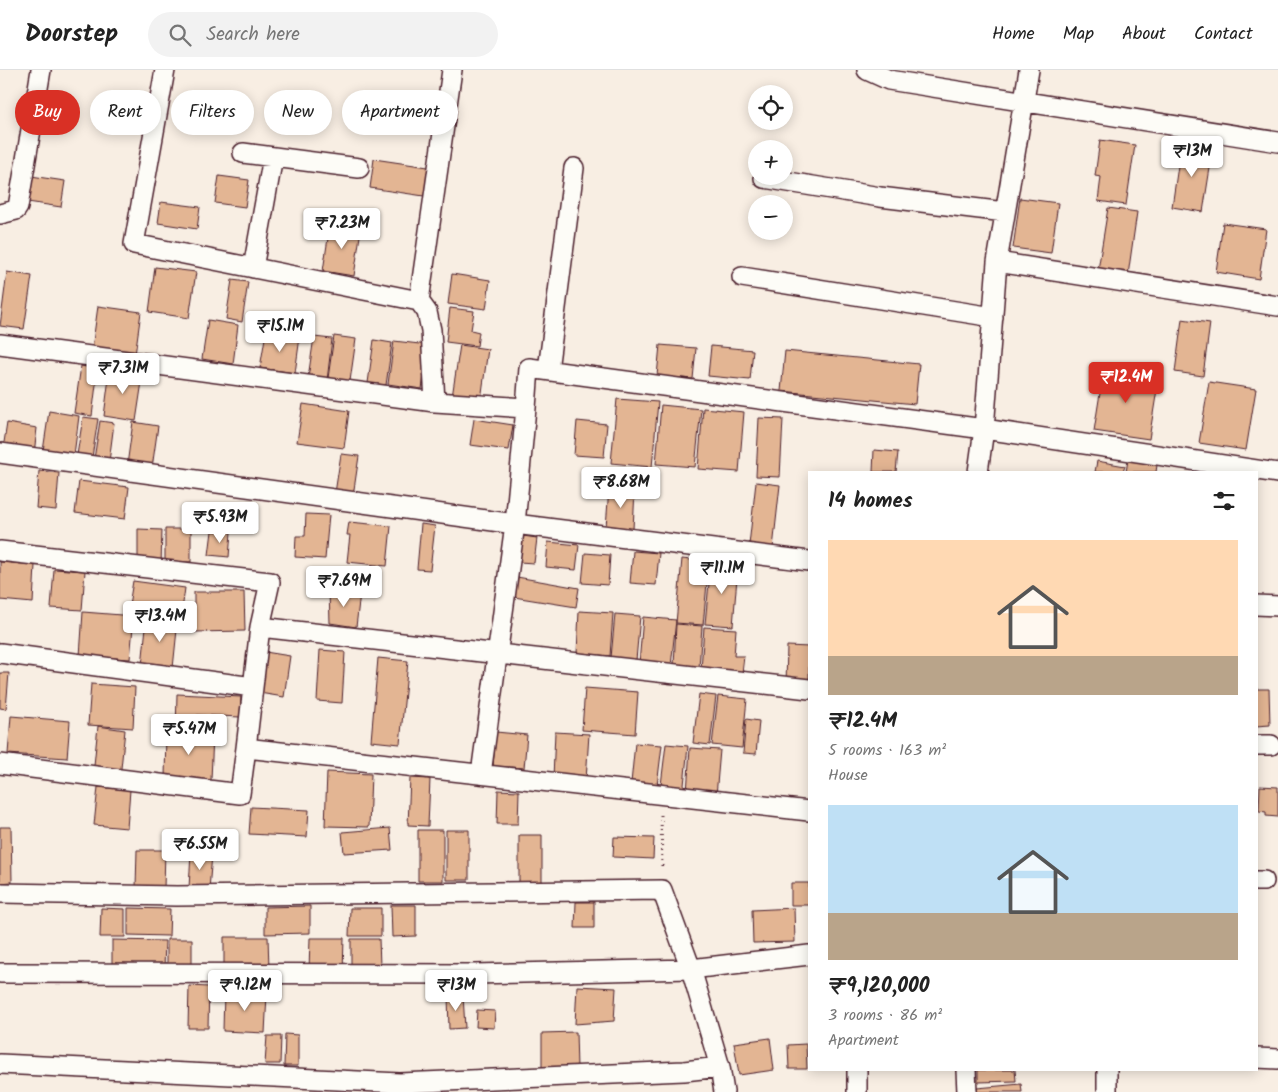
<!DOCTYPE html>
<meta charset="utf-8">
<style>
:root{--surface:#fff;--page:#f2f2f2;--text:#222;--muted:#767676;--line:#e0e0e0;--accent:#d93025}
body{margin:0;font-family:Kalam,sans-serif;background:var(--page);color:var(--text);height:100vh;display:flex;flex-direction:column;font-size:19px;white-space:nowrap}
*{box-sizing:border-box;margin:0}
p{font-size:16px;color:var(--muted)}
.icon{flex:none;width:28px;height:28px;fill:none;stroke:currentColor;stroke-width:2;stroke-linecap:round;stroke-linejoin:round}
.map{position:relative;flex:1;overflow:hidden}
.panel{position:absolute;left:808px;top:401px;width:450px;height:600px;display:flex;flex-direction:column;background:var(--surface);border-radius:0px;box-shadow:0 2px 12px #0003}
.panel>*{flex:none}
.banner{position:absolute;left:15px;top:20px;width:475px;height:45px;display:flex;gap:10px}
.buttons{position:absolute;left:748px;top:15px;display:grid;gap:10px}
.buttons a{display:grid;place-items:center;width:45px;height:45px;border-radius:50%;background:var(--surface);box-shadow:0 2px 12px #0003;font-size:25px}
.price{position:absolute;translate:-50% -42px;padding:0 11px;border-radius:5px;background:#fff;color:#222;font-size:16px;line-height:32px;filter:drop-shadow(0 1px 2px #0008)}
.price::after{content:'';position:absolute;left:50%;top:30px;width:15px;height:11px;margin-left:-8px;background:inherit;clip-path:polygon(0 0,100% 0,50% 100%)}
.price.on{background:var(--accent);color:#fff}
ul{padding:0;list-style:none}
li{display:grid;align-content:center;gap:10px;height:265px;padding:0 20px}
li span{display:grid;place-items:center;height:155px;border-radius:0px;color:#555}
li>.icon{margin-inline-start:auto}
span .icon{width:90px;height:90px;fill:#fffc;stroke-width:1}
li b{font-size:21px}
h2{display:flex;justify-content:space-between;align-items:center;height:60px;padding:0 20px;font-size:21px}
.chip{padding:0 18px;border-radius:22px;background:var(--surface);box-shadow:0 2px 12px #0003;font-size:18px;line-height:45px}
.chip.on{background:var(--accent);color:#fff}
header{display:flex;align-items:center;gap:30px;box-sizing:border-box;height:70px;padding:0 25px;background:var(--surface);border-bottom:1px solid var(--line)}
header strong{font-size:24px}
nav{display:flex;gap:28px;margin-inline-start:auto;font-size:18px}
.search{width:350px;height:45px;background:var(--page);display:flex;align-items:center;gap:12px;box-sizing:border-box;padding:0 18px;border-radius:28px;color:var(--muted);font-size:19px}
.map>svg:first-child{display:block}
.building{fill:#e3b593;stroke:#4a1f2b}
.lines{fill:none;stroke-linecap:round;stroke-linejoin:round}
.minor-casing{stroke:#4a1f2b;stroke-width:22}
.path{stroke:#4a1f2b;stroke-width:3;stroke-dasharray:1 4;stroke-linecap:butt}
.minor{stroke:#fdfcf7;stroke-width:19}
</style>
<header>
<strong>Doorstep</strong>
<div class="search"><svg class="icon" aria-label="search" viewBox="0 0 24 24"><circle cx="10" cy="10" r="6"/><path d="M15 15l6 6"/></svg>Search here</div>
<nav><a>Home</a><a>Map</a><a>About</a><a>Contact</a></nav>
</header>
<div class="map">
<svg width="1278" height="1022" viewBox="0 0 1278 1022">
<rect width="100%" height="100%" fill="#f8eee3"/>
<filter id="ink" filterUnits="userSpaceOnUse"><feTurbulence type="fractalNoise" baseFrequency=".02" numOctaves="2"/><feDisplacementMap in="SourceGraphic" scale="10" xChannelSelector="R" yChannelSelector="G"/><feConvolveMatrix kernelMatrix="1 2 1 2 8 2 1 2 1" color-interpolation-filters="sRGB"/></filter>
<g filter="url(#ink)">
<path class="building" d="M1100,70L1135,75L1126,135L1098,131L1101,107L1095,106Z
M1181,75L1213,79L1203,142L1172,137Z
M374,89L428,97L424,126L370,118Z
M24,105L65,111L61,137L21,131Z
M219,106L249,110L245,137L215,133Z
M1020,128L1058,133L1051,183L1013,178Z
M161,132L200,137L197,159L158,153Z
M1108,138L1137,142L1128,205L1098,200Z
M1223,153L1266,159L1259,209L1216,202Z
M330,155L361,159L354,206L323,201Z
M155,197L196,202L189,248L149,242Z
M7,202L32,206L24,259L0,256Z
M452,204L490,210L486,239L448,234Z
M232,210L248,212L242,252L226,249Z
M98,236L141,242L135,285L92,279Z
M450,238L474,241L471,260L479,262L477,276L446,272Z
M1182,249L1210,253L1203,306L1175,302Z
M208,250L238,255L233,294L202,289Z
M266,262L300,267L295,303L260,298Z
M334,266L356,269L350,311L328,308Z
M314,267L332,269L327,311L308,308Z
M374,270L392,273L386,315L368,313Z
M394,271L428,275L422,319L388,314Z
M460,275L488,279L481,330L452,327Z
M660,275L696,278L693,309L657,306Z
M711,276L753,280L750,310L708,306Z
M785,281L919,294L915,334L781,321Z
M81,296L98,299L92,346L74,343Z
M1104,298L1159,307L1149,369L1094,361Z
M110,300L143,305L136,351L104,346Z
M1209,312L1256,319L1246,380L1199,373Z
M617,329L658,332L652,397L611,393Z
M303,334L349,341L344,378L297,372Z
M661,335L701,339L695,397L656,394Z
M703,338L744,342L739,402L698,399Z
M49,341L79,346L74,385L43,381Z
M83,347L98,349L92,387L77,385Z
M759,348L783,349L780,407L756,406Z
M474,349L513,355L509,380L470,375Z
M100,351L114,353L109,392L94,389Z
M577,351L607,354L604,387L574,385Z
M133,352L158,356L152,398L127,395Z
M7,353L37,358L34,384L3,379Z
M874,380L898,382L896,402H873Z
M341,384L359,386L353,426L335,423Z
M1128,390L1157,395L1156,402H1126Z
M1097,391L1125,396L1123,402H1095Z
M39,401L59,403L56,440L36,438Z
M79,411L129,417L125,449L75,443Z
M756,412L780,415L773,478L749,475Z
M609,418L635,420L633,459L606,457Z
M306,444L329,445L325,489L295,487L296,466H305Z
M349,452L391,456L387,496L347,492L350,465H347Z
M421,454L435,456L430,500L417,499Z
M138,459L162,460L161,495H138Z
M165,459H191V492H165Z
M212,461L231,462L229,487L209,485Z
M523,466L537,468L534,493L519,492Z
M548,472L579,475L576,500L546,497Z
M633,481L659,483L656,515L630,513Z
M585,483L610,485L608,515L582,513Z
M682,489L709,492L703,555L676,553Z
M0,492L35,495L33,533L0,530Z
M711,493L738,495L733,556L705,554Z
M54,499L85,501L82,540L51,538Z
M517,507L579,518L576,537L514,527Z
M133,511L185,518L181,548L128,541Z
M329,521L360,523L356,557L330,553Z
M194,522H244L245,561L194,562Z
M579,541L613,543L610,586L577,583Z
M83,542L134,546L130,589L80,586Z
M615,544L640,546L636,590L611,588Z
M147,547L178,550L173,598L142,596Z
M643,547L676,550L671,596L639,594Z
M676,554L702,556L699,598L674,596Z
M704,557L736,559L734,586H744L742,603L701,600Z
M787,576L809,577V615H786Z
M320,580L345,582L342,633L317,631Z
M259,581L290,586L284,627L253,622Z
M378,588L408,591L400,674L371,671Z
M0,603H9L6,639L0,638Z
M91,614L135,617L133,658L88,655Z
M585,618L638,622L635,664L582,660Z
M1256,619H1269L1270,655L1256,656Z
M177,624L241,627L240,647L197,645L196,662L176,661Z
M699,624L716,626L710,675L693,673Z
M718,626L747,629L742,678L712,675Z
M11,646L70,651L67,688L8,684Z
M746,649L759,651L756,684L743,683Z
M98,656L125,660L120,708L93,705Z
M496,662L527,665L524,698L493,696Z
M555,662L589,664L586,710L553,708Z
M166,663L213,665L211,710L165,708Z
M635,673L662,675L657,716L631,713Z
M666,674L688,676L683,725L660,723Z
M690,678L720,680L716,726L687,723Z
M327,702L371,704L369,757L325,756Z
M410,708L430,709L428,756L408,755Z
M1260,716L1278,717V747L1266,746V742L1259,741Z
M98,717L130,720L127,758L94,755Z
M498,720L519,721L518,754H497Z
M251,737L309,740L307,767L249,764Z
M0,757H11L12,812L0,813Z
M390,758L392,780L344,783L342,762Z
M418,760H443V811H418Z
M446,760H469V810H446Z
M519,765H542V815H519Z
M614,767L654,768L653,789L613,787Z
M137,780H165L164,818L136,817Z
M191,783L212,785L209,819L189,818Z
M791,813H809V835H791Z
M576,832H594V858H575Z
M391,835H416V866L392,867Z
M310,836V863L265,864V837Z
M101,838L125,839V867H100Z
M128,838L170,839L169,866L128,865Z
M350,838H381V866H349Z
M794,838L795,872L753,873L752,840Z
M224,867H268L269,899H224Z
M310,868H344L343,902L309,901Z
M167,869H192V900L167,899Z
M351,869H379L380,896L351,897Z
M112,870L165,871L164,898L112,897Z
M189,916L209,917L208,958H188Z
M577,916L616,918L614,951L575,954Z
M224,922L267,924L265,963L223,961Z
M463,925L465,958L449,959L448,926Z
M477,940L495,941L494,958L476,957Z
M576,962L577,998L542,999V963Z
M285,964L298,965V996H284Z
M267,966H281L280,994H265Z
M770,968L774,1000L739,1005L734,973Z
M806,974L807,999H789L788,975Z
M978,1000H1015L1016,1011L978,1012Z
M1021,1014L1022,1022H977V1018Z"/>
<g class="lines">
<g class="minor-casing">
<path id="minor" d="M165,0L134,174L419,231L427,242L431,260L435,332
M867,0L889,10L1278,72
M243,83L359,98
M764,108L880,127L1005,142
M0,144L16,140L18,137L41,0
M997,192L1278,236
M253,198L273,87
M742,207L993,247
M419,231L452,0
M0,274L435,332L526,338L529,298L984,359L1278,403
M548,300L574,98
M0,383L515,454L526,338
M978,402L984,359L997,192L1029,0
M0,481L270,512L260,557
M1256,535L1278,536
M0,583L253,617
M809,619L260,557L246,678L809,741
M1256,675H1271
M0,694L240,724L246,678
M481,704L515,454L809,491
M1256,811H1264
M0,823L177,826L662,820L691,899L720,997L724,1022
M0,903L475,904L691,899L809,885
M1256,988L1278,989
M0,994L400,1013L684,1001L720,997
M857,1000V1022
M966,1000L967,1022
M1107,1000V1022"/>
</g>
<path class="path" d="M661,745L662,799"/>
<use href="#minor" class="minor"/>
</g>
</g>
</svg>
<div class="buttons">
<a><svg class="icon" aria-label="locate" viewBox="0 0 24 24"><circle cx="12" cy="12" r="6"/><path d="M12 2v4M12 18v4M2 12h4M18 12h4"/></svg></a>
<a>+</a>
<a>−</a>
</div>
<b class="price" style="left:1192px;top:108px">₹13M</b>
<b class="price" style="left:342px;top:180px">₹7.23M</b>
<b class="price" style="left:280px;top:283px">₹15.1M</b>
<b class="price" style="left:123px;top:325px">₹7.31M</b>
<b class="price on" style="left:1126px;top:334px">₹12.4M</b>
<b class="price" style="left:621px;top:439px">₹8.68M</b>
<b class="price" style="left:220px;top:474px">₹5.93M</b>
<b class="price" style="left:722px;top:525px">₹11.1M</b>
<b class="price" style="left:344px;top:538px">₹7.69M</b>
<b class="price" style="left:160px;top:573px">₹13.4M</b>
<b class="price" style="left:189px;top:686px">₹5.47M</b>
<b class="price" style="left:200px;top:801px">₹6.55M</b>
<b class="price" style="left:245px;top:942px">₹9.12M</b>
<b class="price" style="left:456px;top:942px">₹13M</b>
<div class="banner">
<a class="chip on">Buy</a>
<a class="chip">Rent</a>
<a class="chip">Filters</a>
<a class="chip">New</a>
<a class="chip">Apartment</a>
</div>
<section class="panel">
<h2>14 homes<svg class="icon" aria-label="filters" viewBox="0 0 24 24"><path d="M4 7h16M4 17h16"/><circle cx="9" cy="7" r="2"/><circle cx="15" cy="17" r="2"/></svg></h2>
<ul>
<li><span style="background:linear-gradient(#ffd9b3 75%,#b9a48a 0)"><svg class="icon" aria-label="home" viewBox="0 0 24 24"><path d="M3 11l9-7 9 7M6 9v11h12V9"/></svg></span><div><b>₹12.4M</b><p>5 rooms · 163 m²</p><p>House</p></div></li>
<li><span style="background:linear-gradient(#bfe0f5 70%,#b9a48a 0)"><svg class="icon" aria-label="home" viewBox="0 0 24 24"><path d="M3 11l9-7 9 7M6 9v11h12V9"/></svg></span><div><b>₹9,120,000</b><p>3 rooms · 86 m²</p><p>Apartment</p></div></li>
</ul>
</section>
</div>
